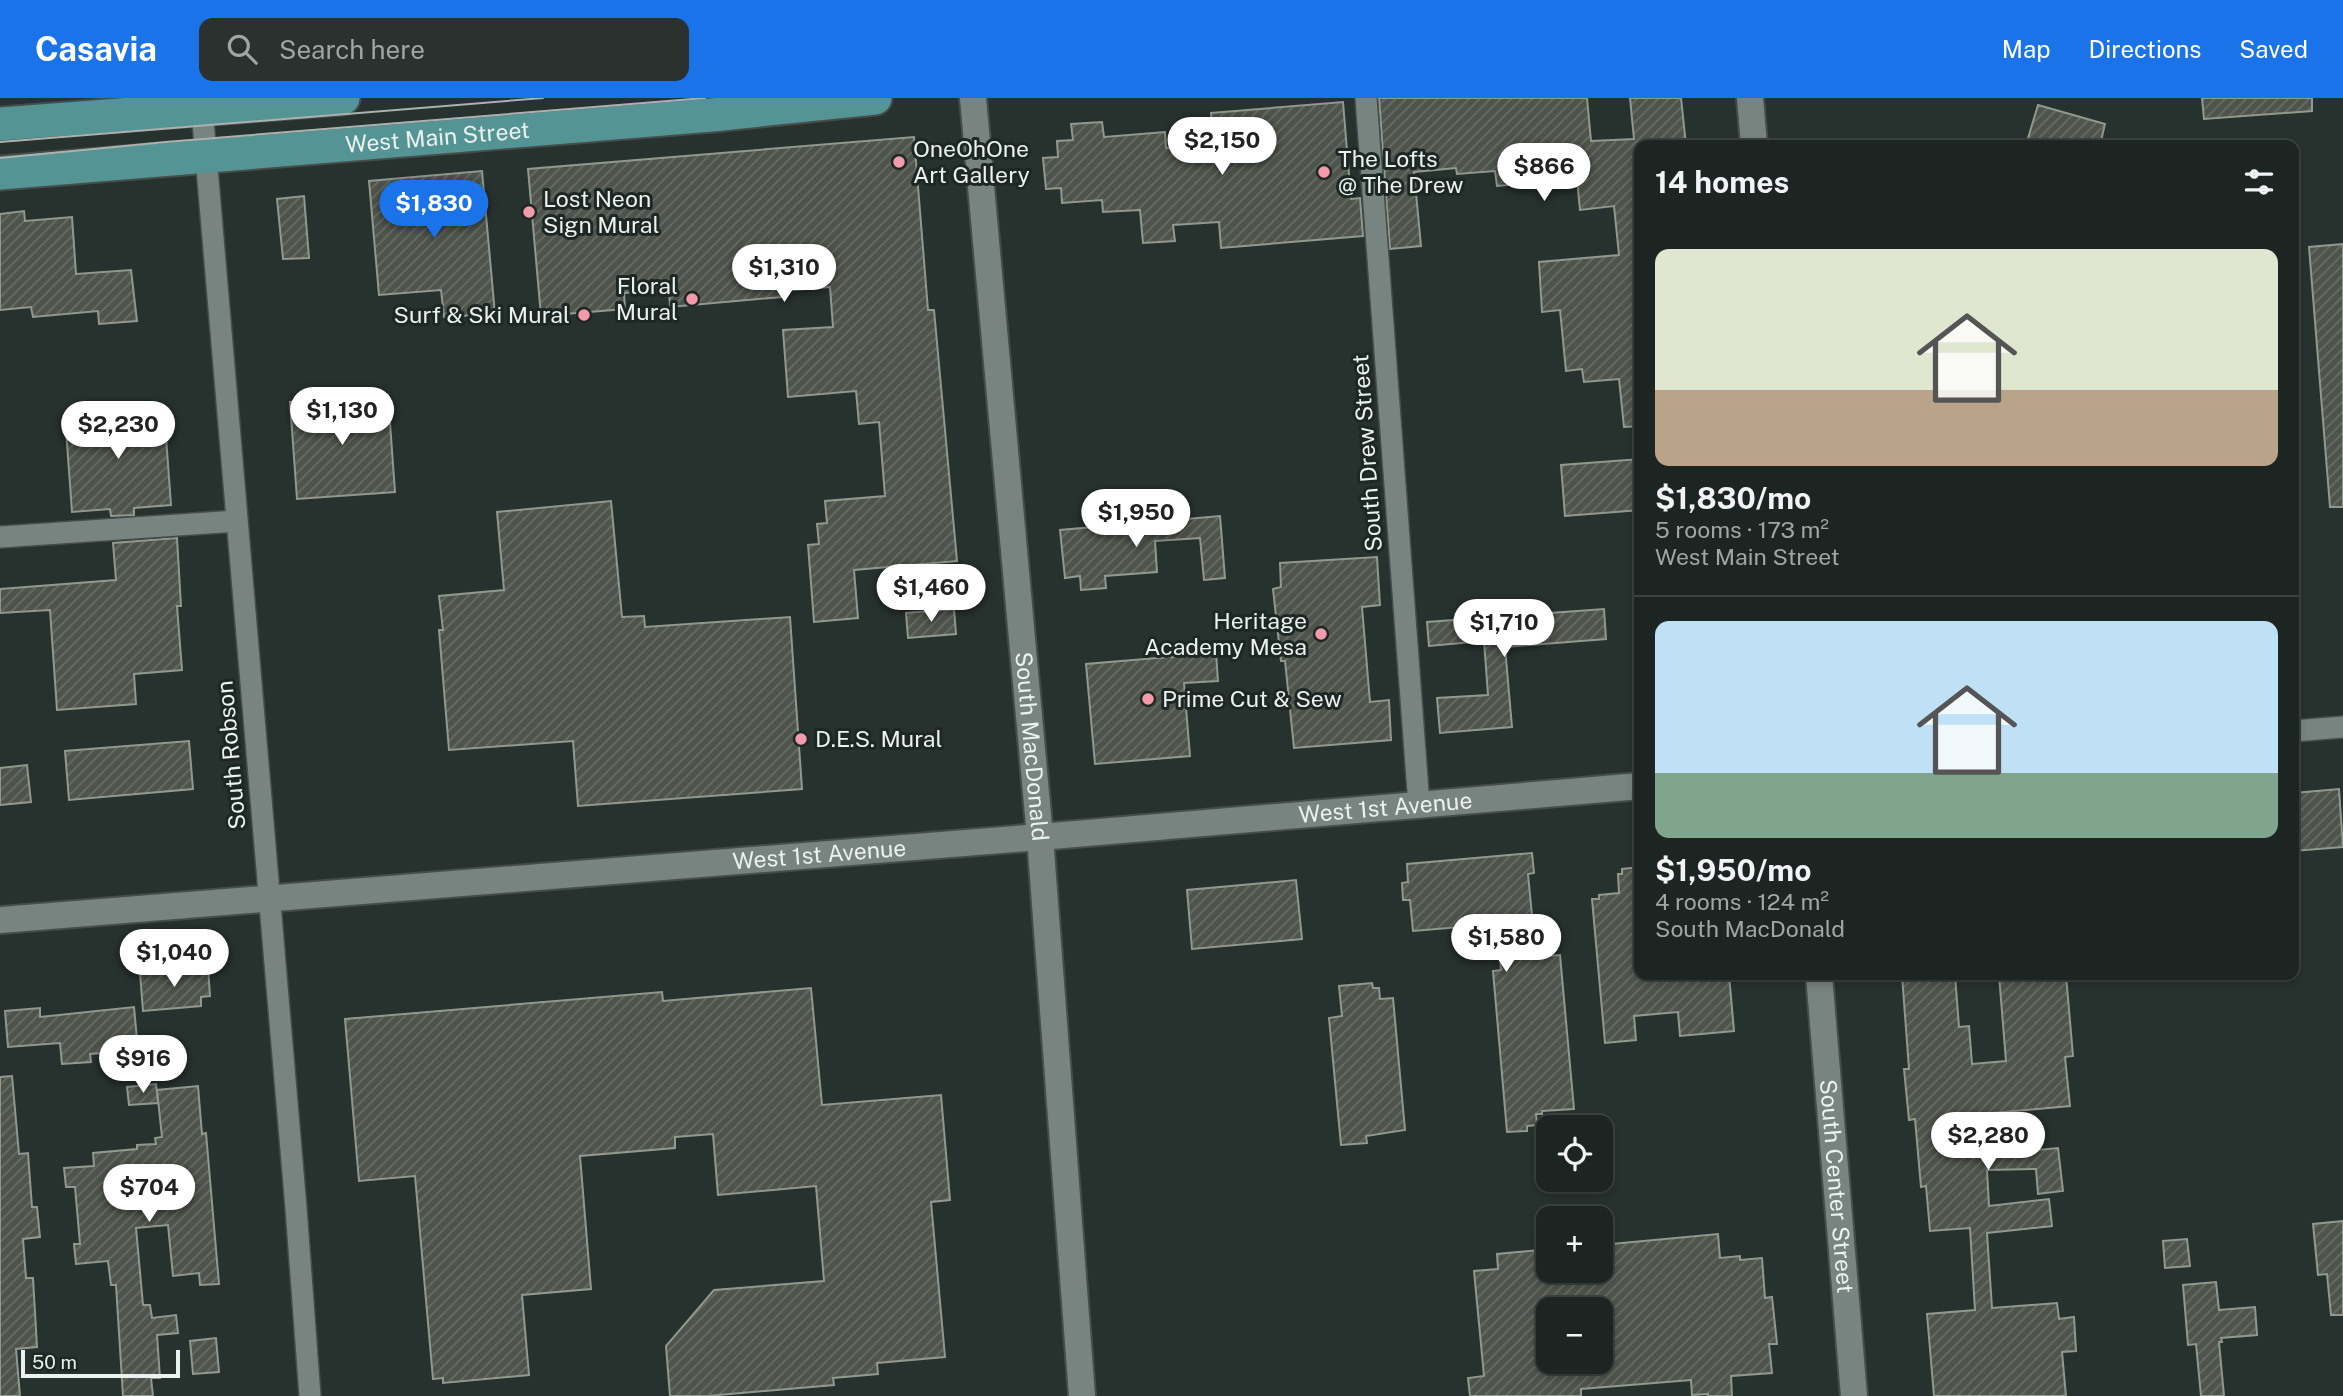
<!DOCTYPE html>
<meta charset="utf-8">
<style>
:root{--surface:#1d2522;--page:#2a312f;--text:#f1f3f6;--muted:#a0a5a5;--line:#3b4240;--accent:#1a73e8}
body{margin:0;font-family:"Public Sans",sans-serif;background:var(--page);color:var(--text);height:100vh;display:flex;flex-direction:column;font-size:26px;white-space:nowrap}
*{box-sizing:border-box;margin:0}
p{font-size:23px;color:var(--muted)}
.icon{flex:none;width:38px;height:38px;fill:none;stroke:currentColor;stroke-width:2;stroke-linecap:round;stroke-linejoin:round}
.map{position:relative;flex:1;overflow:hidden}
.side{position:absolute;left:1634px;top:42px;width:665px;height:840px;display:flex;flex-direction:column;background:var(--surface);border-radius:14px;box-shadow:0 4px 10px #0003,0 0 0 2px var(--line)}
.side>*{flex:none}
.fabs{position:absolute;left:1536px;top:1017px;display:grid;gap:14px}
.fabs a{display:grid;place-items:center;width:77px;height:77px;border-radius:14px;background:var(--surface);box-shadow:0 4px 10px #0003,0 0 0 2px var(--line);font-size:35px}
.scale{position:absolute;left:21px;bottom:18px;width:159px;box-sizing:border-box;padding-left:7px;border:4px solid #ebf1ee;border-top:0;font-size:19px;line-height:24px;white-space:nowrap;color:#ebf1ee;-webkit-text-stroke:5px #1d2723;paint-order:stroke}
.price{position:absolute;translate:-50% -60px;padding:0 16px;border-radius:24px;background:#fff;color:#222;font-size:23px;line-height:46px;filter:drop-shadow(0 2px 4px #0008)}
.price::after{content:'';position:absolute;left:50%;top:42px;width:21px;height:16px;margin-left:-10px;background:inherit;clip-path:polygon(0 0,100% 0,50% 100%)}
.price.selected{background:var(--accent);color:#fff}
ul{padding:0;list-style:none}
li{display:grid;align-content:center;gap:14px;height:371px;padding:0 21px}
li+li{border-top:2px solid var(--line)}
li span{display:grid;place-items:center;height:217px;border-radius:14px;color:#555}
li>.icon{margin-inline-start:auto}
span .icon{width:126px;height:126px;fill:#fffc;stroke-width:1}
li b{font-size:30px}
h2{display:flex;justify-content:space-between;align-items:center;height:84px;padding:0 21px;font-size:30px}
header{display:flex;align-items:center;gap:42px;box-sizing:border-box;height:98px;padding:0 35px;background:var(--accent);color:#fff}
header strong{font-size:33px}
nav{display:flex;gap:38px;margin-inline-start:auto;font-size:24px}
.search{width:490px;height:63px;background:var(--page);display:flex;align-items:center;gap:18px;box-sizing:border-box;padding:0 24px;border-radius:14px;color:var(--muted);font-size:26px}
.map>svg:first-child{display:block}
.building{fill:url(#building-hatch);stroke:#91988e;stroke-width:2;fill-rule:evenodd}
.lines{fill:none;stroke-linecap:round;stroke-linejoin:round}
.minor-casing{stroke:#444d49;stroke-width:24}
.tertiary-casing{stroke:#444d49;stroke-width:30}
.primary-casing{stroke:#444d49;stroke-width:37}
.minor{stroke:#78847f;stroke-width:21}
.tertiary{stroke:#78847f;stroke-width:26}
.primary{stroke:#559494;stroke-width:33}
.tram{stroke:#aab1ae;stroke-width:2}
.poi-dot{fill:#f39aab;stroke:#1d2723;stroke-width:2.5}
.labels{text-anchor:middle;stroke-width:6;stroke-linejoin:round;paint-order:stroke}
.street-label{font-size:23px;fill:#ebf1ee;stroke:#1d2723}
.poi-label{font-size:23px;fill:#ebf1ee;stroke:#1d2723;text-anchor:start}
</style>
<header>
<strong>Casavia</strong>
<div class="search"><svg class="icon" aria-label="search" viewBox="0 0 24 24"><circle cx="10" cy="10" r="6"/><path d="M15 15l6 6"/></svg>Search here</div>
<nav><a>Map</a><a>Directions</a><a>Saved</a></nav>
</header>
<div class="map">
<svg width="2343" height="1298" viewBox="0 0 2343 1298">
<defs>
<pattern id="building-hatch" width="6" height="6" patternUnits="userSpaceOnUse" patternTransform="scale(1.75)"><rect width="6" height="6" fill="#4e544b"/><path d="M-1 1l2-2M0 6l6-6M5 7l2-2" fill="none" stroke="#686d65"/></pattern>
</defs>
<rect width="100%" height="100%" fill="#27312d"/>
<path class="building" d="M1379,0H1587L1591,43L1634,41L1630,0H1681L1686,47H1640V73H1637V107H1640V328L1624,329L1619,281L1584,284L1582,271L1566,273L1560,212L1542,214L1539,164L1619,157L1614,108L1580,112L1577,81L1497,88L1495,73L1457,76L1456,70L1414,74L1421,148L1390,151Z
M2202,0H2312V13L2204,21Z
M1343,4L1351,101L1360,100L1363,138L1221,150L1219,124L1173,127L1175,143L1143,145L1140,112L1103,114L1102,102L1062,105L1061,90L1046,91L1043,60L1058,59L1057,43L1073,42L1071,26L1102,24L1104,39L1165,34L1166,50L1213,46L1211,15Z
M2038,7L2105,26L2100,47H2026Z
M914,39L928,212H934L957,463L854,472L858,520L814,524L808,447L819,446L817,426L827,425L825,403L885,398L879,324L859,326L856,293L788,299L783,232L833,229L830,189L781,193L782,199L670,209L669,192L624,195L625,211L541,218L528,71Z
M482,73L495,216L444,219L441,192L379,197L369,83Z
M304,98L309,160L283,161L277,101Z
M24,113L25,123L72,119L76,176L131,172L137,223L99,226L98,213L33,219L31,209L0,212V116Z
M2343,146V409H2330L2309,149Z
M388,297L395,394L297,401L290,304Z
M164,311L171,407L134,410V417L111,418L110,411L72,414L65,318Z
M1640,361V412L1565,418L1561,367Z
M611,403L622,519L644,518L645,529L790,519L802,691L578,708L573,643L449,652L439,532H443L439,498L504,492L497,414Z
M1220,418L1225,480L1204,482L1200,440L1155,443L1157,474L1105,478L1106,490L1081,492L1080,478L1065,480L1060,432Z
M177,440L181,508H177L182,572L134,576L136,606L57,612L50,512L0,515V491L116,482L113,445Z
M1377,459L1380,507L1362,509L1370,604L1389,602L1391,642L1294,650L1285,563H1281L1273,491L1281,489L1280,465Z
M954,511L956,536L908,540L906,515Z
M1604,511L1606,541L1505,549L1512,629L1440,635L1437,600L1488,597L1484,543L1429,548L1427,524Z
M1216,555L1218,583L1184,585L1190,658L1095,666L1086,566Z
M189,643L193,691L69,702L65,653Z
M27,667L31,704L0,707V670Z
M2339,691L2343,749L2294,753V695Z
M1532,755L1534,775L1528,776L1536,859L1560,857L1574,1011L1542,1013V1016H1536L1537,1027L1527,1028V1033L1507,1034L1493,873L1501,872L1497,826L1413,833L1410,802H1403L1402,785L1408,784L1407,766Z
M1640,769V877H1729L1734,933L1680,938L1678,914L1634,918L1636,942L1605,945L1592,801H1599V797L1619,795L1618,776H1622V771Z
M1296,782L1302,841L1192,851L1187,792Z
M208,869L210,898L201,899V908L143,913L140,875Z
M1902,877H1955L1959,929L1969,928L1972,966L2006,963L1999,877H2066L2073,958L2065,959L2070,1008L1982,1016L1985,1048L2015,1045L2016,1054L2058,1050L2063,1093L2038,1096L2036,1071L1987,1072L1989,1108L2049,1101L2052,1128L1987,1135L1992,1210L2057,1205L2059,1221L2074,1219L2076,1253L2062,1254L2066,1298H1934L1927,1216L1975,1212L1970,1130L1930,1133L1926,1088L1921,1089L1915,1021L1909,1022L1904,971H1909Z
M1372,885L1373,890H1379L1380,901L1393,900L1405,1032L1366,1038L1367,1045L1341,1047L1329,920L1342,918L1339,888Z
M811,890L822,1007L941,997L950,1102L931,1104L945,1259L877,1265L878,1276L833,1280L834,1287L707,1298H670L666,1248L714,1192L824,1183L816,1088L718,1097L713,1036L675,1039V1050L580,1058L591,1191L522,1197L529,1277L443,1285V1280L433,1281L415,1078L359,1083L345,921L662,894L663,903Z
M134,909L138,952L90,956L91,964L62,966L60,945L8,949L5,913L40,910V919Z
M12,978L19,1056L28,1055L32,1109H37L40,1139L23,1141L26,1180H33L37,1249L16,1251L20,1298H0V979Z
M156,986L158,1005L129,1007L127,989Z
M198,988L202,1036L206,1035L219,1186L200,1187L199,1175L173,1178L168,1127L136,1130L143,1207H150L152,1220L176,1217L178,1235L157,1237L160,1280H151L153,1298H123L116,1187H111L108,1163L76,1166L74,1146H80L75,1089H66L64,1070L94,1068L93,1055L137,1051V1047L156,1046L155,1040L162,1039L157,992Z
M2343,1123V1217H2331L2327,1176L2318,1177L2313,1126Z
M1718,1136L1720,1160L1740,1158V1162L1762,1160L1765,1200L1772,1199L1777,1246H1769L1772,1275L1731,1278L1732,1298H1708V1296L1692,1297L1691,1282L1581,1291V1298H1470L1468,1280L1484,1278L1474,1173L1498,1171L1497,1156L1549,1151V1172H1601V1147ZM1549,1211H1601V1264H1549Z
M2187,1141L2190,1168L2165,1170L2163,1143Z
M2216,1184L2219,1212L2255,1209L2257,1237L2221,1240L2222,1244H2219L2224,1298H2201L2196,1246L2188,1247L2183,1187Z
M216,1240L219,1274L193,1276L190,1243Z"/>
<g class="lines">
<g class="minor-casing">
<path id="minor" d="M201,0L296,1110L310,1298
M1366,0L1419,707
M0,439L237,423
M2294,633L2343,629"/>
</g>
<g class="tertiary-casing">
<g id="tertiary">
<path id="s1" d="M973,0L1040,739L1082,1298"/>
<path d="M1750,0L1754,47"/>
<path id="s2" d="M0,822L1040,739L1640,688"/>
<path id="s3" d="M1819,877L1854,1298"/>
</g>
</g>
<g class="primary-casing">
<g id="primary">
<path d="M0,26L343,0"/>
<path id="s4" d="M0,75L712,17L875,0"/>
</g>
</g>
<use href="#minor" class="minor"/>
<use href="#tertiary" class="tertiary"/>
<use href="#primary" class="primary"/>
<path class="tram" d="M0,44L543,0
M0,60L166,44L705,0"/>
</g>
<g class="poi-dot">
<circle cx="899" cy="64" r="7"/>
<circle cx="1324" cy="74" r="7"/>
<circle cx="529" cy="114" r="7"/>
<circle cx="692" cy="201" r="7"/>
<circle cx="584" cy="217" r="7"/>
<circle cx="1321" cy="536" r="7"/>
<circle cx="1148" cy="601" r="7"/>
<circle cx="801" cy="641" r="7"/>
</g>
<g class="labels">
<g class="street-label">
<text dy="8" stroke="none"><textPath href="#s4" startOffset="439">West Main Street</textPath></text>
<text transform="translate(1367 355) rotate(-94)" y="8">South Drew Street</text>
<text dy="8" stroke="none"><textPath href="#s1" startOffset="651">South MacDonald</textPath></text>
<text transform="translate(231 657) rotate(-95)" y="8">South Robson</text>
<text dy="8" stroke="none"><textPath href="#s2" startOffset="1390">West 1st Avenue</textPath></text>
<text dy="8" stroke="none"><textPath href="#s2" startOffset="822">West 1st Avenue</textPath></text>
<text dy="8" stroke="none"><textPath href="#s3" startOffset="212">South Center Street</textPath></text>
</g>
<g class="poi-label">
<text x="913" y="59">OneOhOne<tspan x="913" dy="26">Art Gallery</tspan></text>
<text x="1338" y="69">The Lofts<tspan x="1338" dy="26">@ The Drew</tspan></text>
<text x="543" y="109">Lost Neon<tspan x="543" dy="26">Sign Mural</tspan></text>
<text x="678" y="196" text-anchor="end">Floral<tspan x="678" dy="26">Mural</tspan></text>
<text x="570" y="225" text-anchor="end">Surf &amp; Ski Mural</text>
<text x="1307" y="531" text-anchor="end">Heritage<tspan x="1307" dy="26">Academy Mesa</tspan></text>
<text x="1162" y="609">Prime Cut &amp; Sew</text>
<text x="815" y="649">D.E.S. Mural</text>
</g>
</g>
</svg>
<div class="fabs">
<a><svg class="icon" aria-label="locate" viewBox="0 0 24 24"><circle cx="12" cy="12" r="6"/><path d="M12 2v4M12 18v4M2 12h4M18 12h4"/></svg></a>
<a>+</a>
<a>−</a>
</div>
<div class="scale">50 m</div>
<b class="price" style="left:1222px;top:79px">$2,150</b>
<b class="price" style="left:1544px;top:105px">$866</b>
<b class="price selected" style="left:434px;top:142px">$1,830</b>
<b class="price" style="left:784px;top:206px">$1,310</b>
<b class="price" style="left:342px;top:349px">$1,130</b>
<b class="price" style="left:118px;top:363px">$2,230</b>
<b class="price" style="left:1136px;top:451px">$1,950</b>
<b class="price" style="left:931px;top:526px">$1,460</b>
<b class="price" style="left:1504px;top:561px">$1,710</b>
<b class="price" style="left:1506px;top:876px">$1,580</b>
<b class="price" style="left:174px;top:891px">$1,040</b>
<b class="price" style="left:143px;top:997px">$916</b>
<b class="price" style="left:1988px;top:1074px">$2,280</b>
<b class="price" style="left:149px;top:1126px">$704</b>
<section class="side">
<h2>14 homes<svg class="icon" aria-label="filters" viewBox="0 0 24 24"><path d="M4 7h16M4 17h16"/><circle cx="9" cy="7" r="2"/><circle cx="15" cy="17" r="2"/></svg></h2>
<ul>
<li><span style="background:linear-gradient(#dfe7d0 65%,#b9a48a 0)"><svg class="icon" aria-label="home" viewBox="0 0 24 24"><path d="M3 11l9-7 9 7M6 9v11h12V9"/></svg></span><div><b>$1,830/mo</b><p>5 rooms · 173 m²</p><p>West Main Street</p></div></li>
<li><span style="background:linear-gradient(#bfe0f5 70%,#7fa58c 0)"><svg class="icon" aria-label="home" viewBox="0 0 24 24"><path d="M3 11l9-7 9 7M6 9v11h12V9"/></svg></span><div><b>$1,950/mo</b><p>4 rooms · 124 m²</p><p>South MacDonald</p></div></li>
</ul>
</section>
</div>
